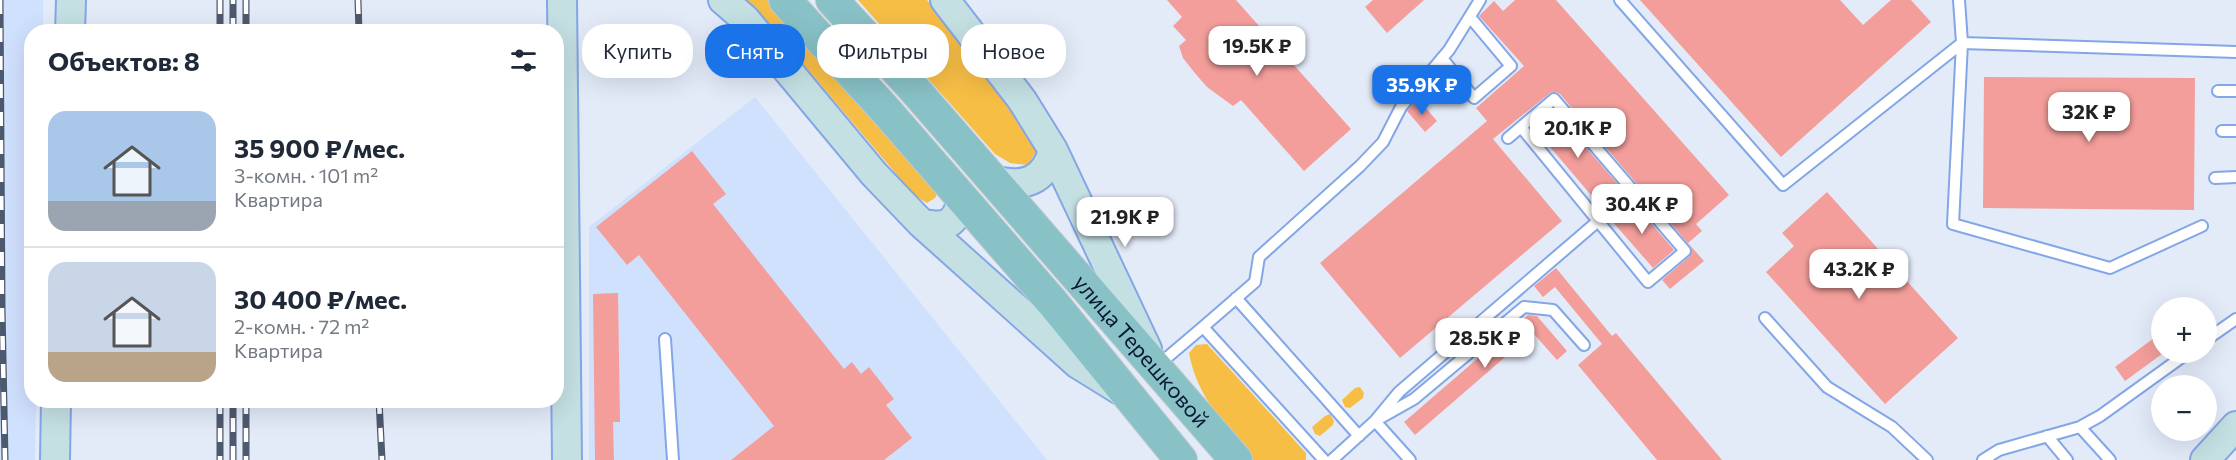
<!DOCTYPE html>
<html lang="ru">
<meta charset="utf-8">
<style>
:root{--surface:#fff;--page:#f2f2f3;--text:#1f2937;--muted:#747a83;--line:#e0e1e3;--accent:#1a73e8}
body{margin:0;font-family:Commissioner,sans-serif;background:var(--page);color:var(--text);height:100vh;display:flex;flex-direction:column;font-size:22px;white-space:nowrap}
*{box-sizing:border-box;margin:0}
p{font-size:20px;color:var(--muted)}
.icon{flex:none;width:33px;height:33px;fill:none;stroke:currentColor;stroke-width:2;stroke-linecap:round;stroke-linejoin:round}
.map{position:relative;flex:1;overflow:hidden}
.panel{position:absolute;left:24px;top:24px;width:540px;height:384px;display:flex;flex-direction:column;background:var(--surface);border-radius:24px;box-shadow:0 6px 24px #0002}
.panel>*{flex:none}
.hud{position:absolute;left:582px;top:24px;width:570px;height:54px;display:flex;gap:12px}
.tools{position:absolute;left:2151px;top:297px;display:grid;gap:12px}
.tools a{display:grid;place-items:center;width:66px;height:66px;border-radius:50%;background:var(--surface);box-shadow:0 6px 24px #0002;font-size:30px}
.price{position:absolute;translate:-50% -51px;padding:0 14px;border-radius:12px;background:#fff;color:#222;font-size:20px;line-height:39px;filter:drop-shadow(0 2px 3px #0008)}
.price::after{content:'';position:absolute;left:50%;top:36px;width:18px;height:14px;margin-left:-9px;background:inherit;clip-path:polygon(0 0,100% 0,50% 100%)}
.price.current{background:var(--accent);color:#fff}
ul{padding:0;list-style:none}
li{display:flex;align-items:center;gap:18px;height:150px;padding:0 24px}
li+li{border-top:2px solid var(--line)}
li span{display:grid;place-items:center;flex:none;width:168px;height:120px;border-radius:18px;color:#555}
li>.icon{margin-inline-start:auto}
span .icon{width:72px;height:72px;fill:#fffc;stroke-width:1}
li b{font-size:26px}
h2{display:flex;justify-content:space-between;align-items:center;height:72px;padding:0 24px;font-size:26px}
.tag{padding:0 21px;border-radius:24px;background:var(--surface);box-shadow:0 6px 24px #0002;font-size:21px;line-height:54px}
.tag.current{background:var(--accent);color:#fff}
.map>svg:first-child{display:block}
.built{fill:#d0e1fe}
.green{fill:#f7be46}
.building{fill:#f39e9b}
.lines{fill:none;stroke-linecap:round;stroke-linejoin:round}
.lane-casing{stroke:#83a6e7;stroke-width:14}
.secondary-casing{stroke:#83a6e7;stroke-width:32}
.primary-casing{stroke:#c4c8cd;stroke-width:34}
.lane{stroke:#fff;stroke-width:10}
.secondary{stroke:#c4e0e3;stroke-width:28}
.primary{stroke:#88c2c7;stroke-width:32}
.rail-casing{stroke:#4d596e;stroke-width:7}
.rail{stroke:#fff;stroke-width:4.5;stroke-dasharray:14;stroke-linecap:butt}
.labels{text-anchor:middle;stroke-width:4.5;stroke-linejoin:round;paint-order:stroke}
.street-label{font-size:22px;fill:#0b1830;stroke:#fff}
</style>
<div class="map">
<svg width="2236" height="460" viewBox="0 0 2236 460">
<rect width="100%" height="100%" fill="#e3ebf9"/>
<path class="built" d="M0,0H43V31L32,32V400L36,401L35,460H0Z
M755,97L1047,460H589V227Z"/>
<path class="green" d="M744,0H769L791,21L939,191L935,198L927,203L914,195L768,23Z
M858,0H927L1030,130L1037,150L1028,165L1010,163L995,154Z
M1207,344L1306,453V460H1253C1226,429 1196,394 1189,353L1196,345Z
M1360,387L1364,393L1363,398L1350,408L1345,407L1342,400L1355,388Z
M1330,414L1334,421L1333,425L1320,436L1315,434L1312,427L1325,416Z"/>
<path class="building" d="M1167,0H1236L1351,129L1304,171L1241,100L1233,106L1207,87L1194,72L1183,58L1179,46L1186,40L1173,26L1182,17Z
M1373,0H1424L1387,33L1365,7Z
M1515,0H1556L1729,195L1696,224L1702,231L1688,243L1704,261L1670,289L1662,280L1690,256L1692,250L1691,247L1560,94L1556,92L1550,93L1493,139L1562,221L1400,358L1320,263L1487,121L1476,108L1524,66L1479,16L1494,1L1503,11Z
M1640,0H1840L1863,25L1891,0H1911L1931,22L1781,157Z
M1984,77L2195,78L2194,210L1983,208Z
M1418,99L1437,121L1425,132L1407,111Z
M1553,110L1623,190L1602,208L1533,127Z
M692,151L726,194L713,204L844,369L852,362L861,374L869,367L894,399L886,405L912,438L884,460H731L774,426L639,255L627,265L596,227Z
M1827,192L1958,338L1885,404L1766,272L1794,246L1782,233Z
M1632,201L1674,250L1653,268L1612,221V219Z
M1556,268L1612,336L1616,333L1722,460H1657L1578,365L1602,344L1555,287L1543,297L1534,286Z
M618,293L620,422H613L614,460H595L593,294Z
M1528,315L1537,316L1567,351L1557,360L1533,333L1415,435L1404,422Z
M2162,332V354L2125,381L2115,367Z"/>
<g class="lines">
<g class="lane-casing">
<path id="lane" d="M1620,0L1783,185L1962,43L2236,52
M1959,0L1962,43L1953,224L2110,268L2202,226
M1442,58L1474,98L1511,66L1470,17
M2218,91H2236
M2222,131H2236
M1508,138L1554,99L1685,251L1648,282L1521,127
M2215,178L2236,177
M1236,298L1359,436
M1765,318L1827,387L1892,427L1927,460
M1203,327L1255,282L1259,257L1360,166L1383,142L1401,107L1449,50L1480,0
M665,339L673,460
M2206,340L2236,319
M1157,366L1203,327L1324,460
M2080,427L2110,460
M2047,436L2067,460
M1332,460L1375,421L1399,392L1633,191
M1410,460L1375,421L1414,399L1524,307L1553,310L1584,345
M1983,460L1999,450L2080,427L2100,416L2189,352"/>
</g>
<g class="secondary-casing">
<path id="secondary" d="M562,0L567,460
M723,0L745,19L874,174L921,223L1078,364L1120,390
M945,0L1022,100L1053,150L1147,349
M70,32L71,0
M993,180C1023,188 1045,182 1053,150
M921,223C945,229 956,225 962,199
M55,460L56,400
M2205,460L2236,426"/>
</g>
<g class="primary-casing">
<g id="primary">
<path d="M785,0L888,113L1053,303L1181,460"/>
<path id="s1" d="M832,0L914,89L1236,460"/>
</g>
</g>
<use href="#lane" class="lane"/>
<use href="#secondary" class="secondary"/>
<use href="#primary" class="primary"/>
<g class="rail-casing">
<path id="rail" d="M0,0L2,308L5,460
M220,0V32
M246,0V32
M358,0L359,32
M233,32V0
M220,400V460
M246,400V460
M379,400L382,460
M233,460V400"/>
</g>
<use href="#rail" class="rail"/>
</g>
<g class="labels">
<g class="street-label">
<text dy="8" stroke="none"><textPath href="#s1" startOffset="468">улица Терешковой</textPath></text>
</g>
</g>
</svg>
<div class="tools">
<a>+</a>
<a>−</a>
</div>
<b class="price" style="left:1257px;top:77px">19.5K ₽</b>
<b class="price current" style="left:1422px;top:116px">35.9K ₽</b>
<b class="price" style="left:2089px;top:143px">32K ₽</b>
<b class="price" style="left:1578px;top:159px">20.1K ₽</b>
<b class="price" style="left:1642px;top:235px">30.4K ₽</b>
<b class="price" style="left:1125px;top:248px">21.9K ₽</b>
<b class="price" style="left:1859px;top:300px">43.2K ₽</b>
<b class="price" style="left:1485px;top:369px">28.5K ₽</b>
<div class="hud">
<a class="tag">Купить</a>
<a class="tag current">Снять</a>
<a class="tag">Фильтры</a>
<a class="tag">Новое</a>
</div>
<section class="panel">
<h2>Объектов: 8<svg class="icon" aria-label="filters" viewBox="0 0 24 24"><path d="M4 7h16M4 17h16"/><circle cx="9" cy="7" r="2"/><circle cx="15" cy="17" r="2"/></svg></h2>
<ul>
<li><span style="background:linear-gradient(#a9c7e8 75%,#9aa5b1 0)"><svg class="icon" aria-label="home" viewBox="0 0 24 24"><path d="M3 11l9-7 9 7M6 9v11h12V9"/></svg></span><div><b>35 900 ₽/мес.</b><p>3-комн. · 101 m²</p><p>Квартира</p></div></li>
<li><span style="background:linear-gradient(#c9d6e8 75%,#b9a48a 0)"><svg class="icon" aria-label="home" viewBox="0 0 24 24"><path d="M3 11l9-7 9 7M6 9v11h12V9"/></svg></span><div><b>30 400 ₽/мес.</b><p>2-комн. · 72 m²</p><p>Квартира</p></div></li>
</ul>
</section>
</div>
